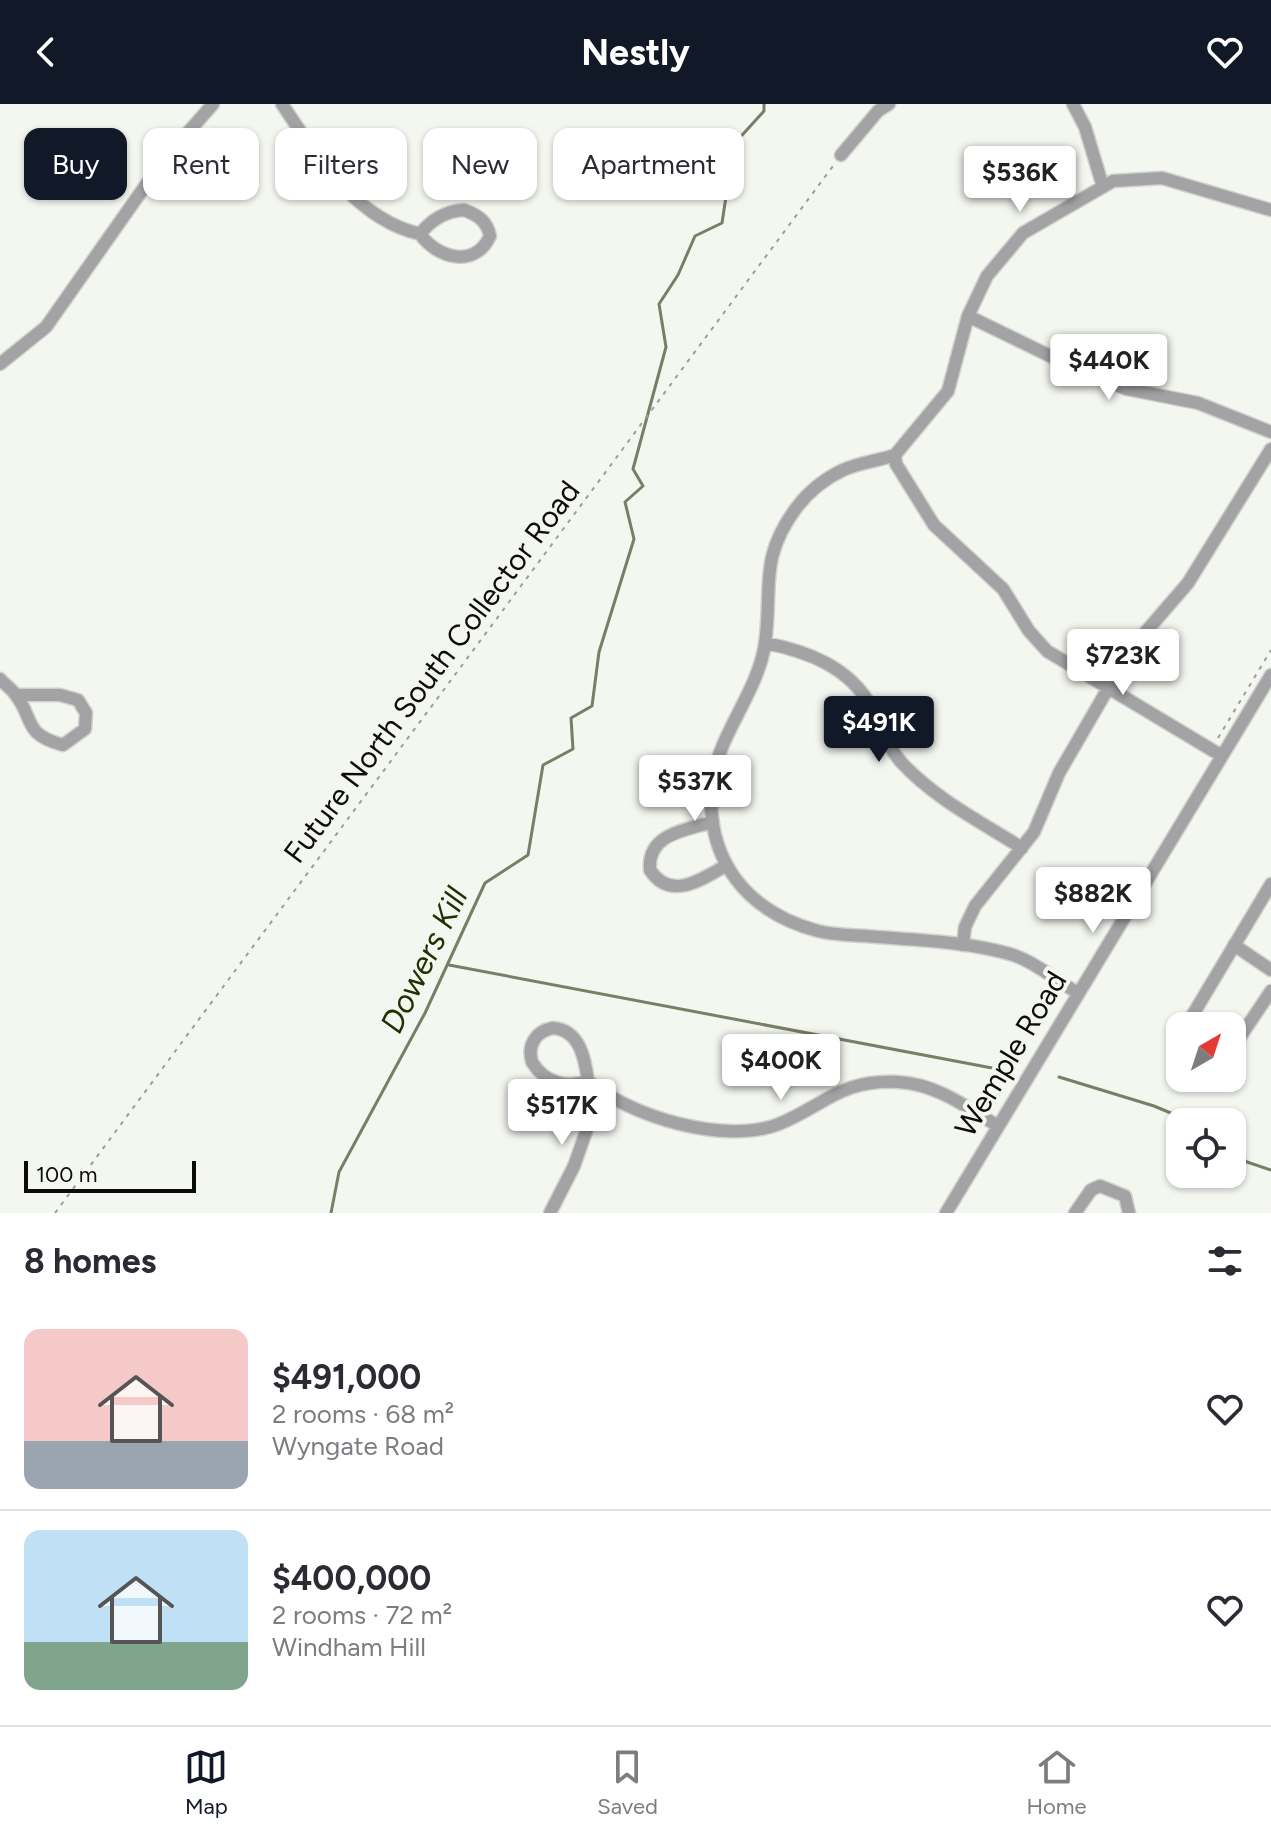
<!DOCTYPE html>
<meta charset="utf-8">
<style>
:root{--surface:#fff;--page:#f2f2f3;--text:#2b2b33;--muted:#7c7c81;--line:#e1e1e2;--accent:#111827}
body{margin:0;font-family:Figtree,sans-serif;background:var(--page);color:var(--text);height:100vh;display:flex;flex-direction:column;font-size:30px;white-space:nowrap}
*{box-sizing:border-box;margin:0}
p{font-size:26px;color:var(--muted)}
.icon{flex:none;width:44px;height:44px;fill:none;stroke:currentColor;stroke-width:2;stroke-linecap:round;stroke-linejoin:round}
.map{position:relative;height:1109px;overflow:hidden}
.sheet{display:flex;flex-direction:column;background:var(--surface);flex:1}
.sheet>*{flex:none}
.top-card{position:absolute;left:24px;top:24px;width:800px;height:72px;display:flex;gap:16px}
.needle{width:52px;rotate:39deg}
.tools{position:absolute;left:1166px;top:908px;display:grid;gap:16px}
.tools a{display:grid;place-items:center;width:80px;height:80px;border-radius:16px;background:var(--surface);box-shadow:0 2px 6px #0004;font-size:40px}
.scale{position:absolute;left:24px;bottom:20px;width:172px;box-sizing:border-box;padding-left:8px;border:4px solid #0c0d0b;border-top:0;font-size:22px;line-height:28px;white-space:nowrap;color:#0c0d0b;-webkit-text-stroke:6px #f4f6f0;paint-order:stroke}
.price{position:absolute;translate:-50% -68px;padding:0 18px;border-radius:8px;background:#fff;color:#222;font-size:26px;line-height:52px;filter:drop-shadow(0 2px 4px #0008)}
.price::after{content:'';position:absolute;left:50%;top:48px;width:24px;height:18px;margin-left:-12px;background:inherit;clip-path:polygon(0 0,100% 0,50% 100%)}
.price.selected{background:var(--accent);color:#fff}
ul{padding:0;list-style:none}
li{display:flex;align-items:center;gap:24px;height:200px;padding:0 24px}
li+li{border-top:2px solid var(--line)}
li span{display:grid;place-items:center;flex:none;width:224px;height:160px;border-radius:16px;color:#555}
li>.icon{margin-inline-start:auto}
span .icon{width:96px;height:96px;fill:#fffc;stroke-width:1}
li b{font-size:34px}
h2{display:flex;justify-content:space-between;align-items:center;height:96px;padding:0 24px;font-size:34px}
.chip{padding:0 28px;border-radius:16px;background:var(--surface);box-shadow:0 2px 6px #0004;font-size:28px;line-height:72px}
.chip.selected{background:var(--accent);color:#fff}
header{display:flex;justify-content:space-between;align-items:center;height:104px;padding:0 24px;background:var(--accent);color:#fff;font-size:36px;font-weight:700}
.tabs{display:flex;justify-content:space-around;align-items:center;height:112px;border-top:2px solid var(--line);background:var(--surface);font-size:22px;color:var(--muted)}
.tabs a{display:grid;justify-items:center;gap:4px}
.tabs .selected{color:var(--accent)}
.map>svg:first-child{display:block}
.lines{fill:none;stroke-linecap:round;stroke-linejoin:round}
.stream{stroke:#777f66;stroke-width:3}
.street-casing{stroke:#cfd1cb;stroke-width:15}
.path{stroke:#9c9e99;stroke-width:2;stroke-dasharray:4 6;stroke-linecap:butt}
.street{stroke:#a3a3a6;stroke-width:12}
.labels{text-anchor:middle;stroke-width:8;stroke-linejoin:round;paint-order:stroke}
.street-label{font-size:30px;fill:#0c0d0b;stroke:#f4f6f0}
.water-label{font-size:32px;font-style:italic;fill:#242f04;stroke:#f4f6f0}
</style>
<header><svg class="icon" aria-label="back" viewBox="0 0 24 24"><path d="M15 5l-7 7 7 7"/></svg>Nestly<svg class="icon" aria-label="heart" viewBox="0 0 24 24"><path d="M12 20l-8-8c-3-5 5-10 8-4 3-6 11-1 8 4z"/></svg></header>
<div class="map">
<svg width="1271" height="1109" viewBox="0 0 1271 1109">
<rect width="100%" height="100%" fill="#f4f6f0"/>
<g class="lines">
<path class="stream" d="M449,861L992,964
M1059,973L1154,1002L1192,1018
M1232,1047L1247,1058L1271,1066
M331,1109L339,1068L425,909L485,779L528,751L543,661L573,645L571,614L592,602L599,548L634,435L625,398L643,382L633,365L666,243L659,200L678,171L695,132L722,119L734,40L764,7V0"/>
<g class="street-casing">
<path id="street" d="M282,0C317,52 355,115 420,130
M1073,0L1085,23L1103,83
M841,51L878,7L889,0
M464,106C478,111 487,117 490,132C475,165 437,154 420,130C431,116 446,107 464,106Z
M968,212L1089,271L1127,285L1198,299L1271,328
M0,260L46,223L162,58L213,0
M895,351L948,287L968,212L987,172L1023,129L1113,77L1162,74L1271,106
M765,539C807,547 850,563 872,604C882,623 887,642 901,658C935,695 981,718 1022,744
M0,575C4,580 11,584 15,590C35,615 22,630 63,641L85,625L86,609L78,596L60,591H16
M713,718C685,726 647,730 650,766C670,797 701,776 725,762
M963,841L965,823L975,802L1034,728L1059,669L1131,545L1188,479L1271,345
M1234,841L1271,866
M1078,889C1057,877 1034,857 1010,850C964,837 914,836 866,832C851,831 833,831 818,827C747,808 705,756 712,681C717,631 757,591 765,540C773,483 758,455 797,403C810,386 824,375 843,366C861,358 878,357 895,351L896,360L934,421L1003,485L1029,527L1047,547L1222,652
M1186,922L1271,780
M1232,945L1271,887
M588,977C585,955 580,926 553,924C536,927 527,941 532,958C544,978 566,985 588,977C631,1013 725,1041 779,1020C825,1001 841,975 898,978C937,980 966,1003 998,1022
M550,1109L574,1062L600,988
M946,1109L1271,571
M1075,1109L1091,1086L1100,1082L1125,1092L1129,1109"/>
</g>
<path class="path" d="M1218,634L1271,546
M55,1109L833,62"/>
<use href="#street" class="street"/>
</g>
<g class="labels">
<g class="street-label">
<text transform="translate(432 568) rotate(-53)" y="10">Future North South Collector Road</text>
<text transform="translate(1011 950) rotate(-59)" y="10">Wemple Road</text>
</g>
<g class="water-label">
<text transform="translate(424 856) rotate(-64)" y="11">Dowers Kill</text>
</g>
</g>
</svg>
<div class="tools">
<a><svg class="needle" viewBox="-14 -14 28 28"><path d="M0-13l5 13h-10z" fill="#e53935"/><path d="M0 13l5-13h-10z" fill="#7c7c81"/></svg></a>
<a><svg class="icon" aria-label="locate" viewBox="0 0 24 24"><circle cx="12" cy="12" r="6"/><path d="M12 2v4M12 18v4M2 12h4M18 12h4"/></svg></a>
</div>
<div class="scale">100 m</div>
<b class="price" style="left:1020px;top:110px">$536K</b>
<b class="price" style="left:1109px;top:298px">$440K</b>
<b class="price" style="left:1123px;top:593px">$723K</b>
<b class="price selected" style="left:879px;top:660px">$491K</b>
<b class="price" style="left:695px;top:719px">$537K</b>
<b class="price" style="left:1093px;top:831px">$882K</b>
<b class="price" style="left:781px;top:998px">$400K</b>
<b class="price" style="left:562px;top:1043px">$517K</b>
<div class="top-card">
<a class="chip selected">Buy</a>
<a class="chip">Rent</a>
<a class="chip">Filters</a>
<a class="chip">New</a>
<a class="chip">Apartment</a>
</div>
</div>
<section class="sheet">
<h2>8 homes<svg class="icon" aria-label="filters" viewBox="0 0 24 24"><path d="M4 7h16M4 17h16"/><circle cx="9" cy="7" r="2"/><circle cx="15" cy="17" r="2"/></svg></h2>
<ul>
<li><span style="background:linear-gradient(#f6c9c9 70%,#9aa5b1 0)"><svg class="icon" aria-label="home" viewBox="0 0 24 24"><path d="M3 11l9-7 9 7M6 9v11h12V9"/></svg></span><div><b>$491,000</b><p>2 rooms · 68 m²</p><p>Wyngate Road</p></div><svg class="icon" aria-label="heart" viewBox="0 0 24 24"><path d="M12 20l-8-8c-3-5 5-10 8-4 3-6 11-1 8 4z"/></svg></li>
<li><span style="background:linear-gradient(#bfe0f5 70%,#7fa58c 0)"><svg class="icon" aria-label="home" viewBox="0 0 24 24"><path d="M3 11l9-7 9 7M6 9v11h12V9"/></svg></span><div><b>$400,000</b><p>2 rooms · 72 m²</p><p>Windham Hill</p></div><svg class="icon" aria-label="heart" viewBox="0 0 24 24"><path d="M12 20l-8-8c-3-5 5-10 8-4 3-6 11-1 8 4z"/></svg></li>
</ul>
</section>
<nav class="tabs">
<a class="selected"><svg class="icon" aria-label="map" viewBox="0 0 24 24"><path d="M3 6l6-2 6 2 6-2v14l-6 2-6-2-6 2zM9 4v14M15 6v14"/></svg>Map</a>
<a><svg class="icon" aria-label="saved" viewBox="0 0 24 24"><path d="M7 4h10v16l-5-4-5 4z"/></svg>Saved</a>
<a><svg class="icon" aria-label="home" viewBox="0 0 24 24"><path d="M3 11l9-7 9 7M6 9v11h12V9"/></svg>Home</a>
</nav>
